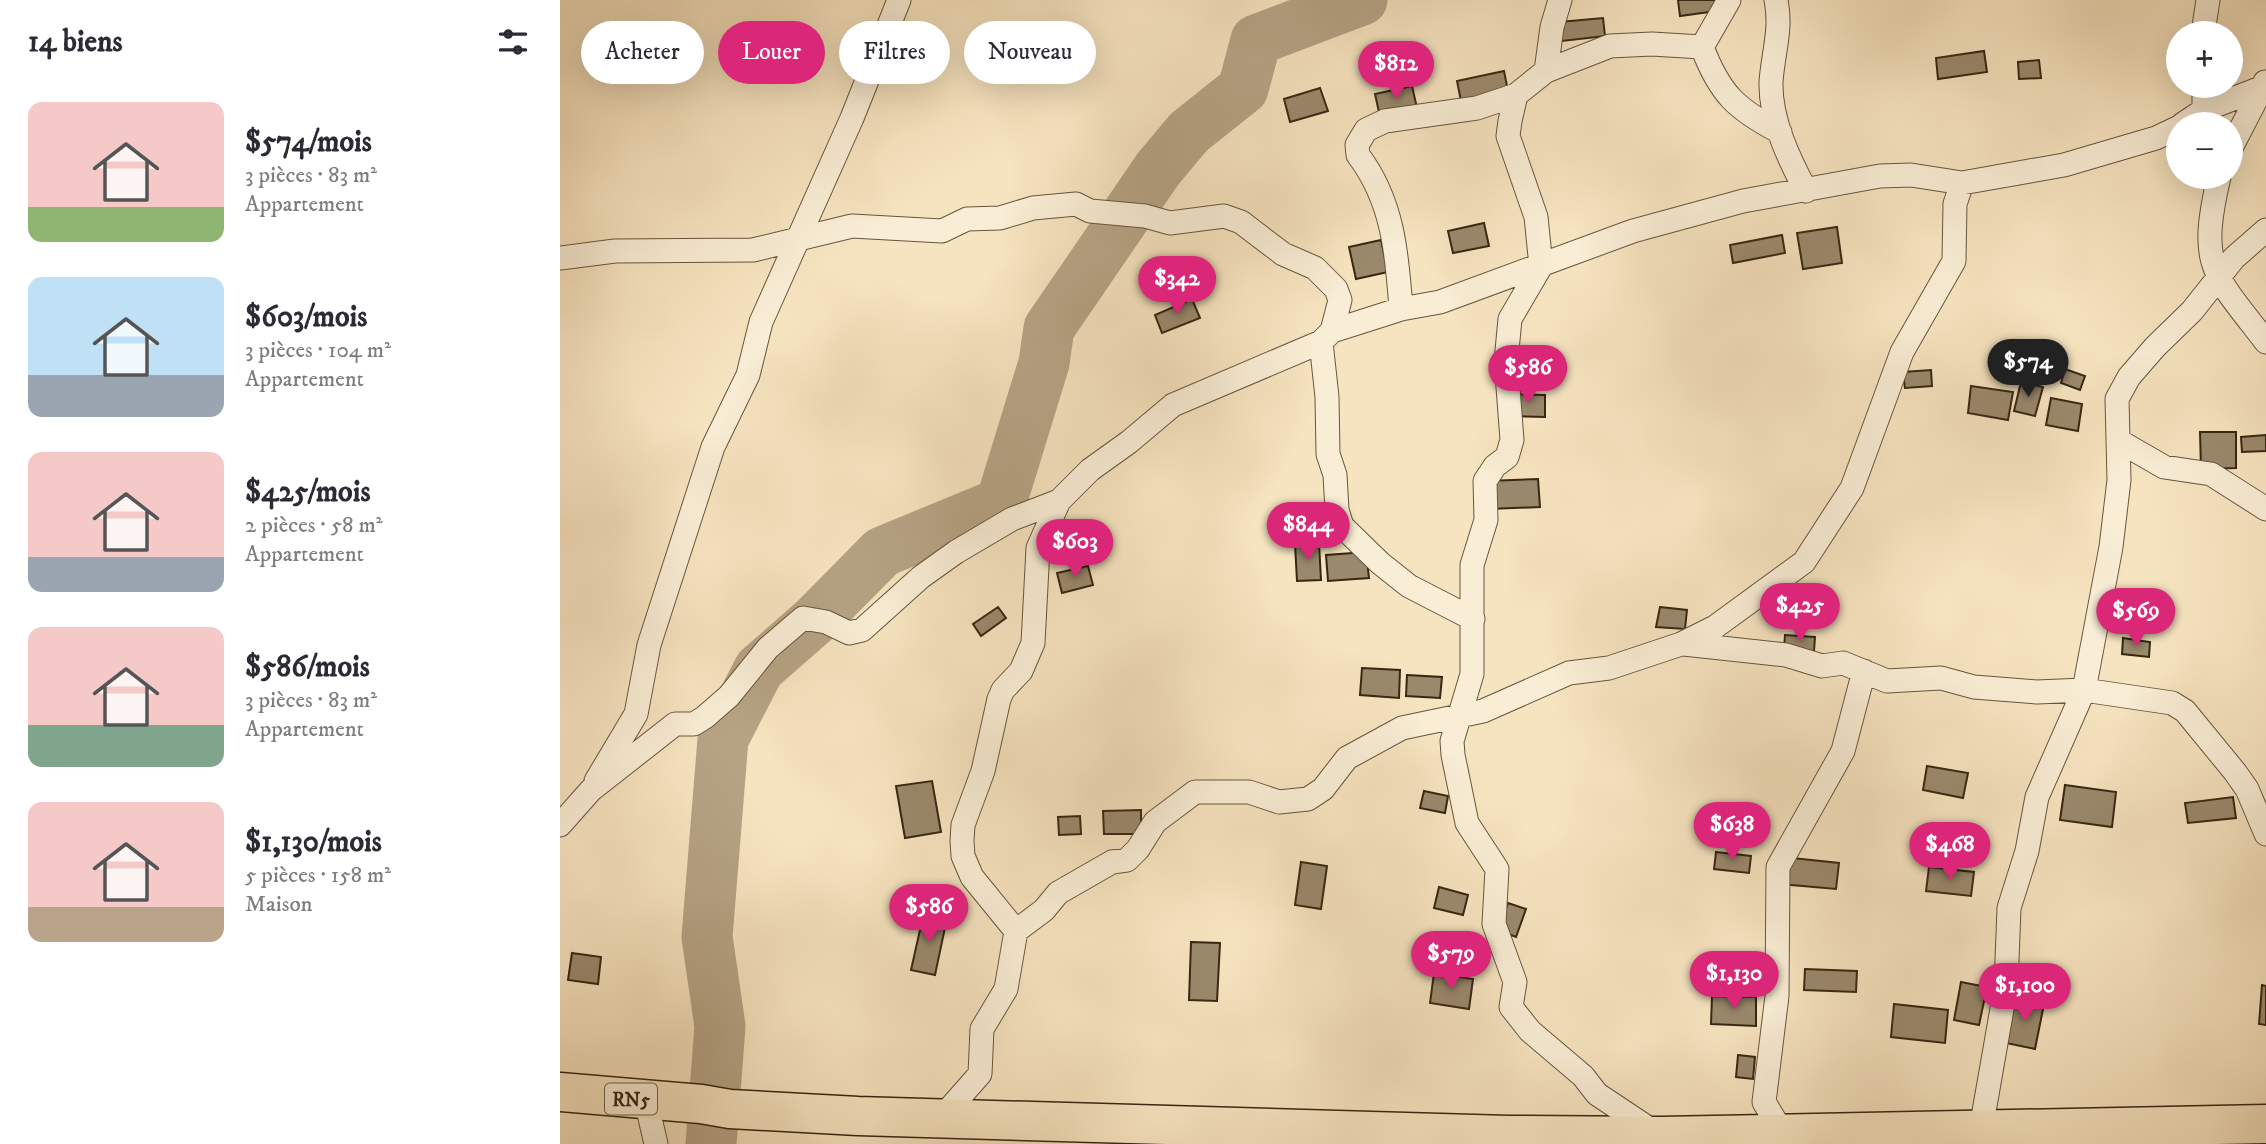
<!DOCTYPE html>
<html lang="fr">
<meta charset="utf-8">
<style>
:root{--surface:#fff;--page:#f2f2f3;--text:#2b2b33;--muted:#7c7c81;--accent:#db2777}
body{margin:0;font-family:"IM FELL DW Pica",serif;background:var(--page);color:var(--text);height:100vh;display:flex;flex-direction:column;font-size:26px;white-space:nowrap}
*{box-sizing:border-box;margin:0}
p{font-size:23px;color:var(--muted)}
.icon{flex:none;width:38px;height:38px;fill:none;stroke:currentColor;stroke-width:2;stroke-linecap:round;stroke-linejoin:round}
.map{position:relative;flex:1;overflow:hidden}
.side{display:flex;flex-direction:column;background:var(--surface);width:560px}
.side>*{flex:none}
.banner{position:absolute;left:21px;top:21px;width:665px;height:63px;display:flex;gap:14px}
.controls{position:absolute;left:1606px;top:21px;display:grid;gap:14px}
.controls a{display:grid;place-items:center;width:77px;height:77px;border-radius:50%;background:var(--surface);box-shadow:0 7px 28px #0002;font-size:35px}
.price{position:absolute;translate:-50% -60px;padding:0 16px;border-radius:24px;background:var(--accent);color:#fff;font-size:23px;line-height:46px;filter:drop-shadow(0 2px 4px #0008)}
.price::after{content:'';position:absolute;left:50%;top:42px;width:21px;height:16px;margin-left:-10px;background:inherit;clip-path:polygon(0 0,100% 0,50% 100%)}
.price.current{background:#222;color:#fff}
ul{padding:0;list-style:none}
li{display:flex;align-items:center;gap:21px;height:175px;padding:0 28px}
li span{display:grid;place-items:center;flex:none;width:196px;height:140px;border-radius:14px;color:#555}
li>.icon{margin-inline-start:auto}
span .icon{width:84px;height:84px;fill:#fffc;stroke-width:1}
li b{font-size:30px}
h2{display:flex;justify-content:space-between;align-items:center;height:84px;padding:0 28px;font-size:30px}
.tag{padding:0 24px;border-radius:32px;background:var(--surface);box-shadow:0 7px 28px #0002;font-size:24px;line-height:63px}
.tag.current{background:var(--accent);color:#fff}
main{display:flex;flex:1;min-height:0}
.map>svg:first-child{display:block}
.lines{fill:none;stroke-linecap:round;stroke-linejoin:round}
.river{stroke:#b5a384;stroke-width:51}
.building{fill:#9a896c;stroke:#362712;stroke-width:2}
.street-casing{stroke:#66563d;stroke-width:25}
.highway-casing{stroke:#362712;stroke-width:41}
.street{stroke:#f9edd5;stroke-width:23}
.highway{stroke:#f6e3bf;stroke-width:38}
.labels{text-anchor:middle;stroke-width:5;stroke-linejoin:round;paint-order:stroke}
.shield{fill:#f9edd5;stroke:#70624c;stroke-width:2}
.shield-label{font-size:19px;font-weight:bold;fill:#362712}
</style>
<main>
<section class="side">
<h2>14 biens<svg class="icon" aria-label="filters" viewBox="0 0 24 24"><path d="M4 7h16M4 17h16"/><circle cx="9" cy="7" r="2"/><circle cx="15" cy="17" r="2"/></svg></h2>
<ul>
<li><span style="background:linear-gradient(#f6c9c9 75%,#8fb573 0)"><svg class="icon" aria-label="home" viewBox="0 0 24 24"><path d="M3 11l9-7 9 7M6 9v11h12V9"/></svg></span><div><b>$574/mois</b><p>3 pièces · 83 m²</p><p>Appartement</p></div></li>
<li><span style="background:linear-gradient(#bfe0f5 70%,#9aa5b1 0)"><svg class="icon" aria-label="home" viewBox="0 0 24 24"><path d="M3 11l9-7 9 7M6 9v11h12V9"/></svg></span><div><b>$603/mois</b><p>3 pièces · 104 m²</p><p>Appartement</p></div></li>
<li><span style="background:linear-gradient(#f6c9c9 75%,#9aa5b1 0)"><svg class="icon" aria-label="home" viewBox="0 0 24 24"><path d="M3 11l9-7 9 7M6 9v11h12V9"/></svg></span><div><b>$425/mois</b><p>2 pièces · 58 m²</p><p>Appartement</p></div></li>
<li><span style="background:linear-gradient(#f6c9c9 70%,#7fa58c 0)"><svg class="icon" aria-label="home" viewBox="0 0 24 24"><path d="M3 11l9-7 9 7M6 9v11h12V9"/></svg></span><div><b>$586/mois</b><p>3 pièces · 83 m²</p><p>Appartement</p></div></li>
<li><span style="background:linear-gradient(#f6c9c9 75%,#b9a48a 0)"><svg class="icon" aria-label="home" viewBox="0 0 24 24"><path d="M3 11l9-7 9 7M6 9v11h12V9"/></svg></span><div><b>$1,130/mois</b><p>5 pièces · 158 m²</p><p>Maison</p></div></li>
</ul>
</section>
<div class="map">
<svg width="1706" height="1144" viewBox="0 0 1706 1144">
<rect width="100%" height="100%" fill="#f6e3bf"/>
<filter id="stains"><feTurbulence type="fractalNoise" baseFrequency=".00286" numOctaves="4"/><feColorMatrix values="0 0 0 0 .2 0 0 0 0 .09 0 0 0 0 .02 0 0 0 .5 -.17"/></filter>
<radialGradient id="worn" r=".72"><stop offset=".6" stop-color="#630" stop-opacity="0"/><stop offset="1" stop-color="#630" stop-opacity=".3"/></radialGradient>
<g class="lines">
<path class="river" d="M151,1144L160,1026L147,937L163,739L199,669L255,620L322,552L441,503L484,363L489,328L598,169L629,132L683,89L696,40L802,0"/>
</g>
<path class="building" d="M1118,0H1156L1157,11L1120,16Z
M1043,18L1045,36L1002,41L1000,22Z
M1424,51L1427,72L1378,79L1376,58Z
M1479,60L1481,78L1459,79L1458,62Z
M944,71L948,91L901,101L897,81Z
M852,86L857,108L820,117L815,94Z
M760,88L768,111L730,122L724,99Z
M924,223L929,246L893,253L888,231Z
M1277,227L1282,263L1243,269L1237,233Z
M1222,235L1225,253L1173,263L1170,245Z
M821,240L828,272L796,279L789,247Z
M632,299L640,318L602,333L595,315Z
M1505,369L1525,376L1520,390L1501,383Z
M1371,370L1372,386L1345,388L1343,372Z
M1461,382L1483,387L1475,416L1454,411Z
M1411,386L1453,392L1448,420L1408,413Z
M950,394L985,395V417L950,416Z
M1491,398L1522,404L1518,431L1486,425Z
M1640,432H1676V468L1641,469Z
M1706,435V451L1682,452L1681,437Z
M978,479L980,507L929,509L927,481Z
M759,543L761,580L737,581L735,544Z
M806,552L809,578L768,581L766,555Z
M528,566L533,585L502,593L497,573Z
M438,607L446,618L421,636L413,624Z
M1100,607L1127,610L1125,629L1096,627Z
M1225,635L1255,637L1254,651L1224,649Z
M1563,638L1590,642L1589,657L1562,654Z
M802,668L840,670L839,698L800,695Z
M847,675L882,677L880,698L846,696Z
M1367,766L1408,773L1403,798L1363,790Z
M372,781L381,832L345,838L336,786Z
M1505,785L1556,792L1552,827L1500,820Z
M864,791L888,796L885,813L860,808Z
M1673,797L1676,818L1628,823L1625,803Z
M581,810V834H544L543,811Z
M520,816L521,834L499,835L498,817Z
M1156,852L1191,856L1189,873L1154,869Z
M1223,857L1279,863L1276,889L1220,884Z
M741,862L767,866L761,909L735,905Z
M1369,867L1414,872L1411,896L1366,891Z
M879,887L908,895L903,915L874,908Z
M948,903L966,909L956,937L938,930Z
M364,912L387,918L375,975L351,970Z
M631,942L660,943L657,1001L629,1000Z
M12,953L41,957L38,984L8,980Z
M1245,969L1297,971L1296,992L1244,990Z
M874,973L913,979L909,1009L870,1003Z
M1401,982L1427,987L1419,1025L1394,1020Z
M1702,985L1706,986V1025L1699,1024Z
M1152,996L1196,997V1026L1151,1024Z
M1454,998L1484,1004L1475,1049L1446,1043Z
M1334,1004L1388,1010L1385,1043L1331,1037Z
M1178,1055L1195,1057L1193,1079L1176,1077Z"/>
<g class="lines">
<g class="street-casing">
<path id="street" d="M1000,0L992,27L986,71L956,95L950,121L948,136L976,217L981,266L950,319L946,361L952,440L947,457L935,466L925,481L926,520L912,565V674L892,741L893,755L907,823L937,869L934,924L955,982L951,1007L970,1031L1023,1076L1037,1094L1097,1134
M1216,0C1222,29 1213,53 1211,82C1210,120 1229,159 1246,191
M1643,33L1648,0
M1142,47L1169,0
M986,71L1050,46L1092,44L1142,47C1160,94 1176,109 1220,132
M1644,86V110
M1623,124L1644,110L1701,88
M1671,148L1705,82
M1659,177C1638,267 1653,273 1706,342
M0,258L55,251L193,250L292,226L382,231L407,219L440,218L473,208L516,204L530,211L585,216L610,223L664,216L681,222L723,254L755,268L776,289L780,300L772,331
M841,309C837,253 833,201 798,155L797,145L806,130L825,121L917,108L956,95
M761,342L767,397L768,454L775,475L777,510L782,526L820,563L849,586L913,619
M1559,441L1604,467L1651,474L1706,509
M1124,644L1226,655L1262,666L1283,663L1327,681L1381,678L1414,687L1477,692L1524,690L1612,703L1625,711L1675,772L1687,789L1706,834
M36,781L76,714L89,645L153,447L188,375L201,322L292,118L339,0
M0,825L31,790L115,724H134L145,717L169,696L208,648L243,618L266,622L289,633L302,630L361,577L396,552L452,519L499,501L530,470L569,442L613,405L761,342L772,331L791,325L841,309L880,302L1073,231L1183,201L1320,176L1351,175L1402,183L1504,165L1596,138L1619,127
M456,931L484,910L498,893L552,862L567,860L578,849L595,822L635,792H689L719,802L748,799L763,789L787,758L842,728L923,711L1009,673L1049,668L1121,644L1155,627L1244,562L1292,488L1342,352L1394,261L1395,204L1402,183
M86,1101L96,1144
M383,1116L420,1074L422,1029L446,989L456,931L412,877L403,856L402,841L403,825L423,771L439,699L443,690L461,671L473,643L478,548L499,501
M1222,1132L1204,1102L1217,996L1218,867L1283,751L1304,671
M1419,1140L1446,986L1449,908L1467,851L1477,797L1524,690L1551,547L1559,480L1557,399L1569,377L1595,347L1632,311L1674,258L1706,230"/>
</g>
<g class="highway-casing">
<path id="highway" d="M0,1092L141,1104L170,1109L298,1116L948,1135L1101,1136L1706,1124"/>
</g>
<use href="#street" class="street"/>
<use href="#highway" class="highway"/>
</g>
<g class="labels">
<rect class="shield" x="45" y="1083.5" width="52" height="31" rx="5"/>
<g class="shield-label">
<text x="71" y="1106">RN5</text>
</g>
</g>
<rect width="100%" height="100%" filter="url(#stains)"/>
<rect width="100%" height="100%" fill="url(#worn)"/>
</svg>
<div class="controls">
<a>+</a>
<a>−</a>
</div>
<b class="price" style="left:836px;top:101px">$812</b>
<b class="price" style="left:617px;top:316px">$342</b>
<b class="price current" style="left:1468px;top:399px">$574</b>
<b class="price" style="left:968px;top:405px">$586</b>
<b class="price" style="left:748px;top:562px">$844</b>
<b class="price" style="left:515px;top:579px">$603</b>
<b class="price" style="left:1240px;top:643px">$425</b>
<b class="price" style="left:1576px;top:648px">$569</b>
<b class="price" style="left:1172px;top:862px">$638</b>
<b class="price" style="left:1390px;top:882px">$468</b>
<b class="price" style="left:369px;top:944px">$586</b>
<b class="price" style="left:891px;top:991px">$579</b>
<b class="price" style="left:1174px;top:1011px">$1,130</b>
<b class="price" style="left:1465px;top:1023px">$1,100</b>
<div class="banner">
<a class="tag">Acheter</a>
<a class="tag current">Louer</a>
<a class="tag">Filtres</a>
<a class="tag">Nouveau</a>
</div>
</div>
</main>
